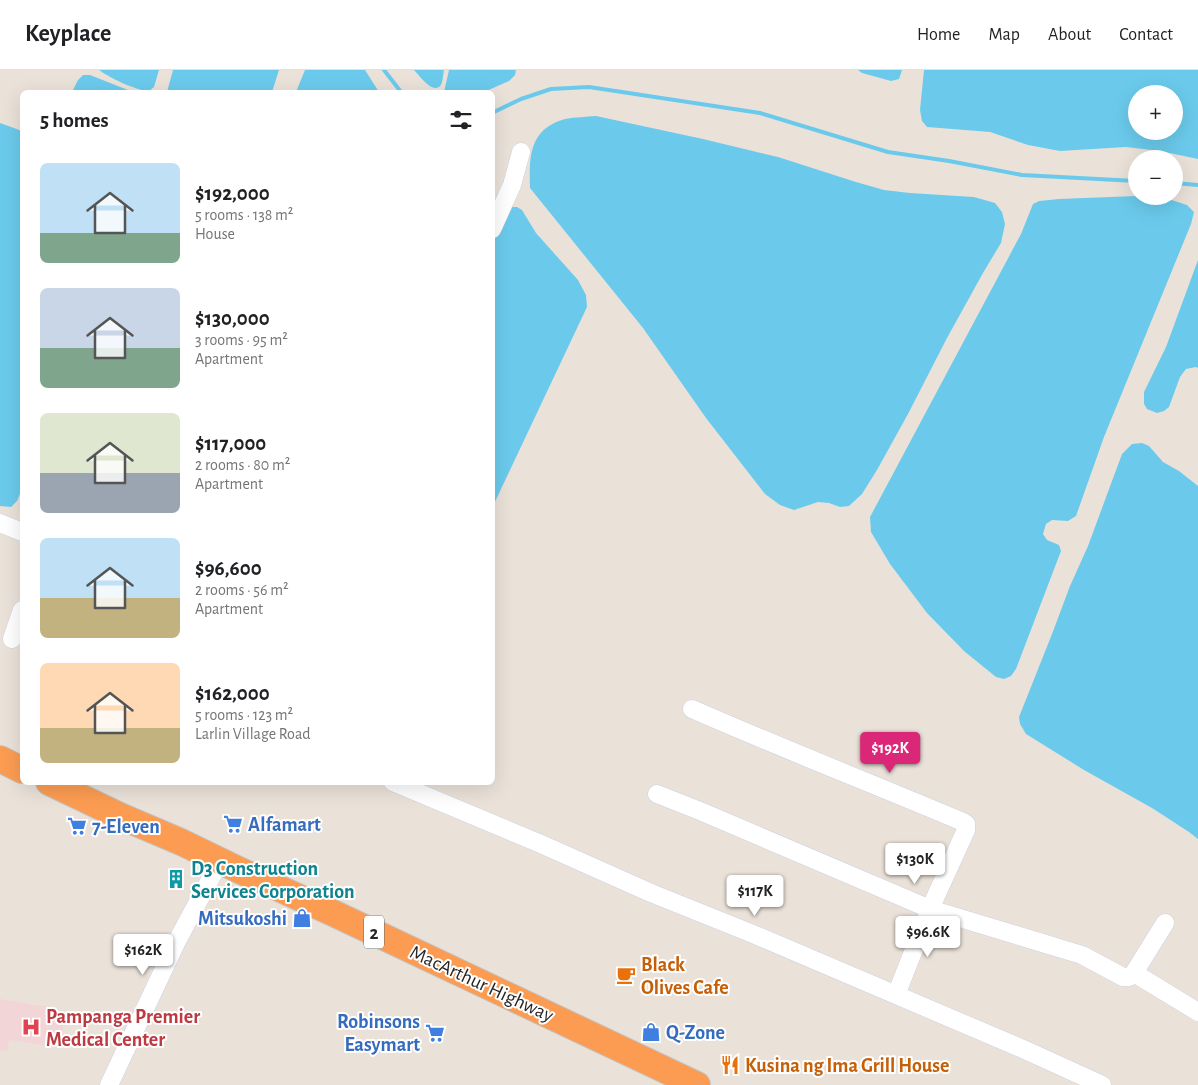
<!DOCTYPE html>
<meta charset="utf-8">
<style>
:root{--surface:#fff;--page:#f2f2f2;--text:#202124;--muted:#757577;--line:#e0e0e0;--accent:#db2777}
body{margin:0;font-family:"Alegreya Sans",sans-serif;background:var(--page);color:var(--text);height:100vh;display:flex;flex-direction:column;font-size:19px;white-space:nowrap}
*{box-sizing:border-box;margin:0}
p{font-size:16px;color:var(--muted)}
.icon{flex:none;width:28px;height:28px;fill:none;stroke:currentColor;stroke-width:2;stroke-linecap:round;stroke-linejoin:round}
.map{position:relative;flex:1;overflow:hidden}
.side{position:absolute;left:20px;top:20px;width:475px;height:695px;display:flex;flex-direction:column;background:var(--surface);border-radius:8px;box-shadow:0 5px 20px #0002}
.side>*{flex:none}
.buttons{position:absolute;left:1128px;top:15px;display:grid;gap:10px}
.buttons a{display:grid;place-items:center;width:55px;height:55px;border-radius:50%;background:var(--surface);box-shadow:0 5px 20px #0002;font-size:25px}
.price{position:absolute;translate:-50% -42px;padding:0 11px;border-radius:5px;background:#fff;color:#222;font-size:16px;line-height:32px;filter:drop-shadow(0 1px 2px #0008)}
.price::after{content:'';position:absolute;left:50%;top:30px;width:15px;height:11px;margin-left:-8px;background:inherit;clip-path:polygon(0 0,100% 0,50% 100%)}
.price.on{background:var(--accent);color:#fff}
ul{padding:0;list-style:none}
li{display:flex;align-items:center;gap:15px;height:125px;padding:0 20px}
li span{display:grid;place-items:center;flex:none;width:140px;height:100px;border-radius:8px;color:#555}
li>.icon{margin-inline-start:auto}
span .icon{width:60px;height:60px;fill:#fffc;stroke-width:1}
li b{font-size:21px}
h2{display:flex;justify-content:space-between;align-items:center;height:60px;padding:0 20px;font-size:21px}
header{display:flex;align-items:center;gap:30px;box-sizing:border-box;height:70px;padding:0 25px;background:var(--surface);border-bottom:1px solid var(--line)}
header strong{font-size:24px}
nav{display:flex;gap:28px;margin-inline-start:auto;font-size:18px}
.map>svg:first-child{display:block}
.medical{fill:#f1d5d7}
.water{fill:#6bcaec;fill-rule:evenodd}
.lines{fill:none;stroke-linecap:round;stroke-linejoin:round}
.stream{stroke:#6bcaec;stroke-width:4}
.minor-casing{stroke:#ced1e1;stroke-width:19}
.highway-casing{stroke:#c3c3c3;stroke-width:28}
.minor{stroke:#fff;stroke-width:18}
.highway{stroke:#fc9c52;stroke-width:26}
.labels{text-anchor:middle;stroke-width:4;stroke-linejoin:round;paint-order:stroke}
.shield{fill:#fff;stroke:#686868;stroke-width:1}
.shield-label{font-size:19px;font-weight:bold;fill:#272727}
.shop-label{font-size:20px;font-weight:bold;fill:#366cbe;stroke:#fff;text-anchor:start}
.culture-label{font-size:20px;font-weight:bold;fill:#0d838f;stroke:#fff;text-anchor:start}
.food-label{font-size:20px;font-weight:bold;fill:#c56008;stroke:#fff;text-anchor:start}
.street-label{font-size:20px;fill:#272727;stroke:#fff}
.health-label{font-size:20px;font-weight:bold;fill:#be3a42;stroke:#fff;text-anchor:start}
</style>
<header>
<strong>Keyplace</strong>
<nav><a>Home</a><a>Map</a><a>About</a><a>Contact</a></nav>
</header>
<div class="map">
<svg width="1198" height="1015" viewBox="0 0 1198 1015">
<rect width="100%" height="100%" fill="#eae2d9"/>
<path class="medical" d="M0,929L60,939L59,944L65,945L61,971L55,970L54,977L9,970L7,981L0,980Z"/>
<path class="water" d="M99,0H159L154,17L149,21C135,20 110,8 99,0Z
M173,0H279L272,22H167Z
M305,0H365L379,22H296Z
M414,0H444C443,5 443,13 440,16C432,24 419,5 414,0Z
M449,0H516L515,5L509,11L484,22H444Z
M858,0H902L899,9L891,11L862,3Z
M924,0H1198V89L1160,81L1126,77L1060,81L1028,75L990,62L927,57L922,51L920,40ZM1136,24H1174V61H1136Z
M83,5H90L133,22H72L78,10Z
M596,46L703,69L778,87L856,112L884,120L910,123L974,127L995,133L1002,142L1005,154L1001,173L983,203L947,268L908,344L877,400L862,424L849,436L840,437L829,433L818,432L794,440L780,435L765,424L706,348L643,258L530,118C529,87 529,59 565,49C575,47 586,47 596,46Z
M0,53L22,61V419L17,431L11,437L0,436Z
M1136,126H1159L1187,135L1194,142L1191,154L1104,367L1076,446L1068,451L1052,450L1046,454L1043,464L1047,470L1059,475L1061,481L1016,599L1011,606L1004,609L996,607L964,581L927,543L890,494L871,462L870,447L1021,164L1033,134L1039,131L1059,129Z
M512,137H517L522,140L536,163L578,210L586,225L587,237L493,436V173L505,141Z
M1198,190V298L1196,297L1186,299L1180,307L1169,337L1164,341L1157,343L1147,339L1144,334V322L1166,277Z
M1142,373L1149,376L1163,392L1179,401L1198,416V769L1189,762L1152,738L1084,700L1026,664L1020,654L1019,647L1052,564L1070,516L1088,476L1122,384L1132,374Z"/>
<g class="lines">
<path class="stream" d="M384,0L401,22
M492,43L521,29L551,19L589,17L760,43L888,82L949,91L1022,105L1136,111
M1174,113L1198,115"/>
<g class="minor-casing">
<path id="minor" d="M492,159L512,115L521,82
M0,453L22,462
M12,569L22,540
M692,639C781,678 873,714 963,752L966,754V760L930,839L896,925
M393,712L541,774L651,823L753,864L1023,979L1102,1015
M657,724L700,741L930,839L1082,885L1123,907H1129L1134,903L1165,853
M1134,903L1198,942
M109,1015L177,871L220,791"/>
</g>
<g class="highway-casing">
<path id="highway" d="M0,689L22,700
M49,712L120,746L181,772L241,801L333,843L697,1015"/>
</g>
<use href="#minor" class="minor"/>
<use href="#highway" class="highway"/>
</g>
<defs>
<g id="supermarket-bare" transform="scale(1.5)"><path d="M-6-5.5h2.5l.6 2H6L4.5 2H-2.5L-4.4-4H-6ZM-1.5 3.2a1.3 1.3 0 1 0 .1 0ZM3 3.2a1.3 1.3 0 1 0 .1 0Z" fill="#3f7fe0" stroke="#fff" stroke-width="2.5" paint-order="stroke"/></g>
<g id="building-bare" transform="scale(1.5)"><path d="M-4-6H4V6H1V3H-1V6H-4ZM-2.5-4.3h1.7v1.8h-1.7ZM.8-4.3h1.7v1.8H.8ZM-2.5-1h1.7V.8h-1.7ZM.8-1h1.7V.8H.8Z" fill="#0f9aa8" stroke="#fff" stroke-width="2.5" paint-order="stroke"/></g>
<g id="shop-bare" transform="scale(1.5)"><path d="M-5-2.5h2.3a2.7 3.5 0 0 1 5.4 0H5L5.5 6h-11ZM-1.5-2.5h3a1.5 2.3 0 0 0-3 0Z" fill="#3f7fe0" stroke="#fff" stroke-width="2.5" paint-order="stroke"/></g>
<g id="cafe-bare" transform="scale(1.5)"><path d="M-5.5-4.5H6V0H3Q3 3.5 0 3.5H-2.5Q-5.5 3.5-5.5 0ZM3-3.2v2h1.7v-2ZM-6 4.5H4V6H-6Z" fill="#e8710a" stroke="#fff" stroke-width="2.5" paint-order="stroke"/></g>
<g id="hospital-bare" transform="scale(1.5)"><path d="M-5-5h3v3.5h4V-5h3V5h-3V1.5h-4V5h-3Z" fill="#e0444e" stroke="#fff" stroke-width="2.5" paint-order="stroke"/></g>
<g id="restaurant-bare" transform="scale(1.5)"><path d="M-5-6h1v4h1v-4h1v4h1v-4h1v5L-1.5 .5V6h-2V.5L-5-1ZM5-6V6H3V1.5H1.5Q1.5-4 5-6Z" fill="#e8710a" stroke="#fff" stroke-width="2.5" paint-order="stroke"/></g>
</defs>
<g fill-rule="evenodd">
<use href="#supermarket-bare" x="233" y="754"/>
<use href="#supermarket-bare" x="77" y="756"/>
<use href="#building-bare" x="176" y="809"/>
<use href="#shop-bare" x="302" y="848"/>
<use href="#cafe-bare" x="626" y="905"/>
<use href="#hospital-bare" x="31" y="957"/>
<use href="#shop-bare" x="651" y="962"/>
<use href="#supermarket-bare" x="435" y="963"/>
<use href="#restaurant-bare" x="730" y="995"/>
</g>
<g class="labels">
<rect class="shield" x="364" y="845.5" width="20" height="33" rx="4"/>
<g class="shield-label">
<text x="374" y="869">2</text>
</g>
<g class="shop-label">
<text x="248" y="761">Alfamart</text>
<text x="92" y="763">7-Eleven</text>
<text x="287" y="855" text-anchor="end">Mitsukoshi</text>
<text x="420" y="958" text-anchor="end">Robinsons<tspan x="420" dy="23">Easymart</tspan></text>
<text x="666" y="969">Q-Zone</text>
</g>
<g class="culture-label">
<text x="191" y="805">D3 Construction<tspan x="191" dy="23">Services Corporation</tspan></text>
</g>
<g class="food-label">
<text x="641" y="901">Black<tspan x="641" dy="23">Olives Cafe</tspan></text>
<text x="745" y="1002">Kusina ng Ima Grill House</text>
</g>
<g class="street-label">
<text transform="translate(482 913) rotate(25)" y="7">MacArthur Highway</text>
</g>
<g class="health-label">
<text x="46" y="953">Pampanga Premier<tspan x="46" dy="23">Medical Center</tspan></text>
</g>
</g>
</svg>
<div class="buttons">
<a>+</a>
<a>−</a>
</div>
<b class="price on" style="left:890px;top:704px">$192K</b>
<b class="price" style="left:915px;top:815px">$130K</b>
<b class="price" style="left:755px;top:847px">$117K</b>
<b class="price" style="left:928px;top:888px">$96.6K</b>
<b class="price" style="left:143px;top:906px">$162K</b>
<section class="side">
<h2>5 homes<svg class="icon" aria-label="filters" viewBox="0 0 24 24"><path d="M4 7h16M4 17h16"/><circle cx="9" cy="7" r="2"/><circle cx="15" cy="17" r="2"/></svg></h2>
<ul>
<li><span style="background:linear-gradient(#bfe0f5 70%,#7fa58c 0)"><svg class="icon" aria-label="home" viewBox="0 0 24 24"><path d="M3 11l9-7 9 7M6 9v11h12V9"/></svg></span><div><b>$192,000</b><p>5 rooms · 138 m²</p><p>House</p></div></li>
<li><span style="background:linear-gradient(#c9d6e8 60%,#7fa58c 0)"><svg class="icon" aria-label="home" viewBox="0 0 24 24"><path d="M3 11l9-7 9 7M6 9v11h12V9"/></svg></span><div><b>$130,000</b><p>3 rooms · 95 m²</p><p>Apartment</p></div></li>
<li><span style="background:linear-gradient(#dfe7d0 60%,#9aa5b1 0)"><svg class="icon" aria-label="home" viewBox="0 0 24 24"><path d="M3 11l9-7 9 7M6 9v11h12V9"/></svg></span><div><b>$117,000</b><p>2 rooms · 80 m²</p><p>Apartment</p></div></li>
<li><span style="background:linear-gradient(#bfe0f5 60%,#c2b280 0)"><svg class="icon" aria-label="home" viewBox="0 0 24 24"><path d="M3 11l9-7 9 7M6 9v11h12V9"/></svg></span><div><b>$96,600</b><p>2 rooms · 56 m²</p><p>Apartment</p></div></li>
<li><span style="background:linear-gradient(#ffd9b3 65%,#c2b280 0)"><svg class="icon" aria-label="home" viewBox="0 0 24 24"><path d="M3 11l9-7 9 7M6 9v11h12V9"/></svg></span><div><b>$162,000</b><p>5 rooms · 123 m²</p><p>Larlin Village Road</p></div></li>
</ul>
</section>
</div>
